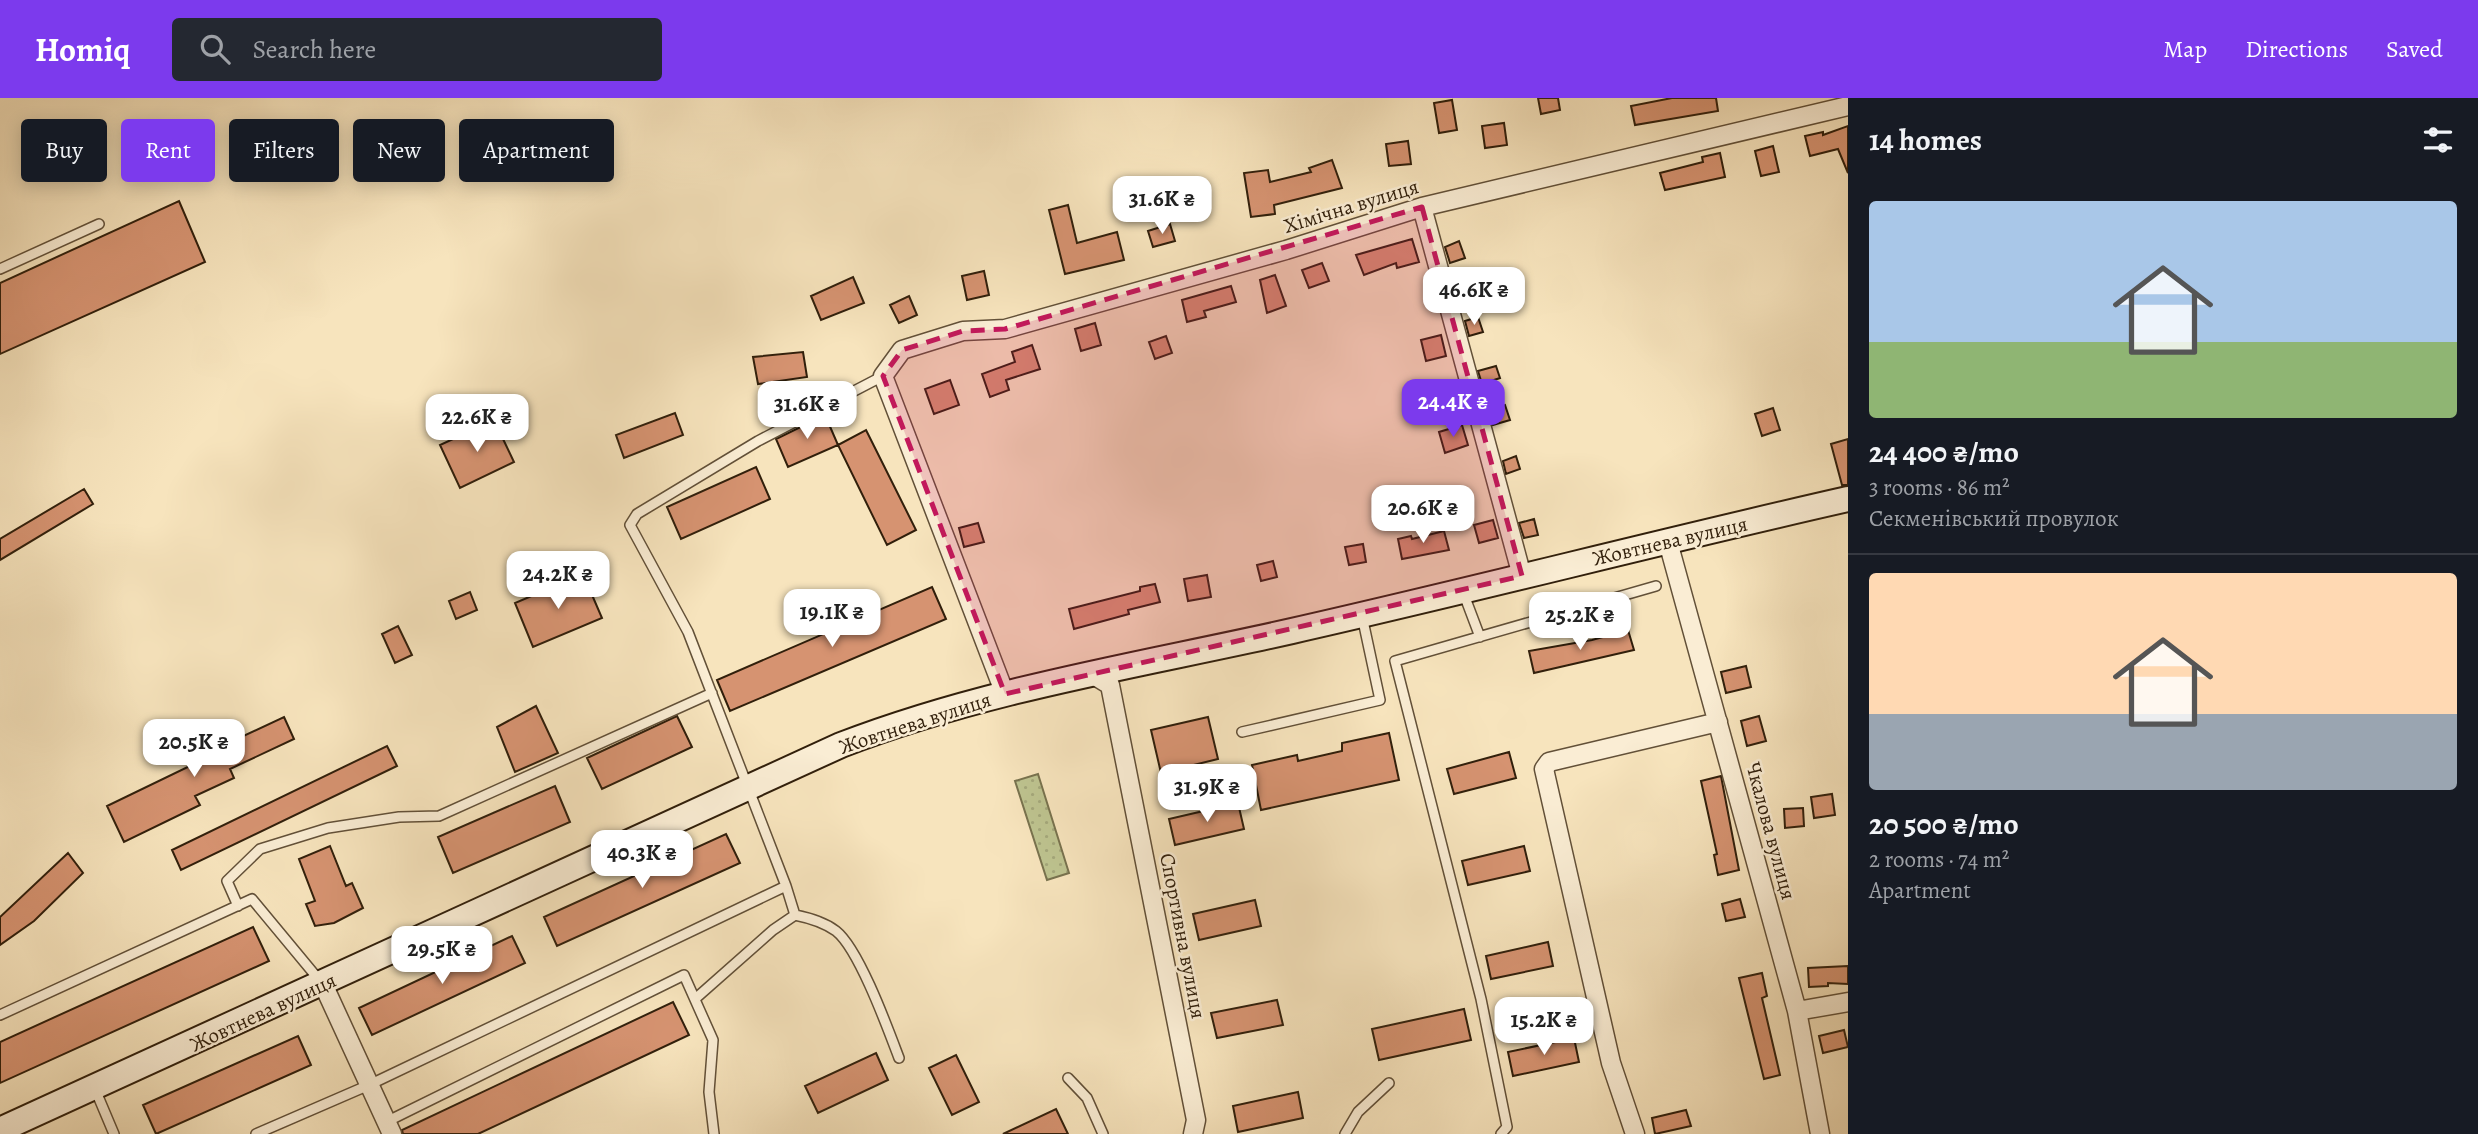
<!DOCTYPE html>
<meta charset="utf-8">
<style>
:root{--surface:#171b24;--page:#242831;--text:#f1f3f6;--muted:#9ea1a6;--line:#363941;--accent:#7c3aed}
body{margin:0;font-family:Alegreya,serif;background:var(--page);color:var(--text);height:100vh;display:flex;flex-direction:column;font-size:26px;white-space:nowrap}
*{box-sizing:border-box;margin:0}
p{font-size:23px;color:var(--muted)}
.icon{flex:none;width:38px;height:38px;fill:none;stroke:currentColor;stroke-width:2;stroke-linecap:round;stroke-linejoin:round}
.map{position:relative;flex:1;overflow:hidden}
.sheet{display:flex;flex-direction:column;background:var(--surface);width:630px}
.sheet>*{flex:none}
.banner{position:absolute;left:21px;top:21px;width:665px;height:63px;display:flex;gap:14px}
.price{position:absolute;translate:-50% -60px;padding:0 16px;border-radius:14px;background:#fff;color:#222;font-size:23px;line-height:46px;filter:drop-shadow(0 2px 4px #0008)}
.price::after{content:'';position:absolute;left:50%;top:42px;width:21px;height:16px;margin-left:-10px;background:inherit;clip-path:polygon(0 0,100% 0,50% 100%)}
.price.selected{background:var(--accent);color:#fff}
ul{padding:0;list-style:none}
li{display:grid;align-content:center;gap:14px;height:371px;padding:0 21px}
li+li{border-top:2px solid var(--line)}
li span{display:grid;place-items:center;height:217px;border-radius:7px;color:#555}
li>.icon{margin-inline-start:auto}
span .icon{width:126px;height:126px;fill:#fffc;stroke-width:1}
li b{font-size:30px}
h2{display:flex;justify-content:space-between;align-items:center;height:84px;padding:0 21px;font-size:30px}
.tag{padding:0 24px;border-radius:7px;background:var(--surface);box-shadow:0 4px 18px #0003;font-size:24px;line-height:63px}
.tag.selected{background:var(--accent);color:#fff}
header{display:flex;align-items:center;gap:42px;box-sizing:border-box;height:98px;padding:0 35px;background:var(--accent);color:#fff}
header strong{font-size:33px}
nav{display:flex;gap:38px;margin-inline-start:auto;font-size:24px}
.search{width:490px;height:63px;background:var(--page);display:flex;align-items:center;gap:18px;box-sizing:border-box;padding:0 24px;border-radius:7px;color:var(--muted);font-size:26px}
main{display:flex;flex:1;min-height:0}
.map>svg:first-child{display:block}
.grass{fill:url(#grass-dots);stroke:#78724e;stroke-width:2}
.building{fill:#d69371;stroke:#311f0b;stroke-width:2}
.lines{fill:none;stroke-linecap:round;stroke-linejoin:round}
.lane-casing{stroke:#625038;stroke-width:12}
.street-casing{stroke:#625038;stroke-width:21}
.secondary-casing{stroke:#311f0b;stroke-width:28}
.lane{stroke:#faedd4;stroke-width:9}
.street{stroke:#faedd4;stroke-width:18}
.secondary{stroke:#faedd4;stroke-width:24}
.marked{fill:#c2185b;fill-opacity:0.2;stroke:#c2185b;stroke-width:5;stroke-dasharray:14 9;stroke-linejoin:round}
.labels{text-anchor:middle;stroke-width:5;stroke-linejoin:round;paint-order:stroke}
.street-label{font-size:21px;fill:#311f0b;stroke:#faedd4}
</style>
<header>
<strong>Homiq</strong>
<div class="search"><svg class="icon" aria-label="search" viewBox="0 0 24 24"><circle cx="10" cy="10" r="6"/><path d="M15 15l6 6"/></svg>Search here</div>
<nav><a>Map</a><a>Directions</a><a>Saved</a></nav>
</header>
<main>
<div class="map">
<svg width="1848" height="1036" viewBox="0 0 1848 1036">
<defs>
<pattern id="grass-dots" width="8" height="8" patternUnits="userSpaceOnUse" patternTransform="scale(1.75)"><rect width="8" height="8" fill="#bec490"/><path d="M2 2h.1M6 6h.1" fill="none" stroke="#a4a87b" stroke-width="1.8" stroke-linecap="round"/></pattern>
</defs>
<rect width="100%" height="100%" fill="#f7e4bd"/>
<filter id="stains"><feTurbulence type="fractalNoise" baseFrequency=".00286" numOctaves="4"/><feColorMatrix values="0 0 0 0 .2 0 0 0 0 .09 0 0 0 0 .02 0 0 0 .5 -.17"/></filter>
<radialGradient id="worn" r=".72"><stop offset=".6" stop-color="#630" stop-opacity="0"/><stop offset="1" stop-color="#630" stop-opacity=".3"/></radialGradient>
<path class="grass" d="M1038,676L1069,775L1047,782L1015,683Z"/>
<path class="building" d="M1538,0H1558L1560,12L1541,16Z
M1672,0H1716L1718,13L1635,27L1631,8Z
M1452,2L1457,32L1439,35L1434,5Z
M1504,25L1507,47L1485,50L1482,28Z
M1848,28V75L1838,51L1810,58L1805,38L1823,34V37Z
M1408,43L1411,66L1389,68L1386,46Z
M1773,48L1779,74L1761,78L1755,53Z
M1720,55L1725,79L1665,92L1660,75L1703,64L1702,59Z
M1332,62L1342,90L1274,107L1275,116L1251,119L1244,75L1268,72L1270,84L1311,74L1309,70Z
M179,103L205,164L0,256V185Z
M1068,107L1077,145L1117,134L1124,162L1065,176L1049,112Z
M1170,126L1175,143L1153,149L1148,133Z
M1412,141L1419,164L1397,170L1396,165L1364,177L1356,157Z
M1459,143L1465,160L1450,165L1445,149Z
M1322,165L1329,183L1309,190L1302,172Z
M984,173L989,197L967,202L962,178Z
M1275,177L1286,208L1267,215L1260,182Z
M853,179L864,205L821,222L811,198Z
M1231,188L1236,204L1204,213L1206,219L1187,224L1182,202Z
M909,198L917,217L899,225L890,207Z
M1478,219L1483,234L1469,238L1465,223Z
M1095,225L1101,247L1081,253L1075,231Z
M1441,237L1446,258L1426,263L1421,242Z
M1166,238L1172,255L1155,261L1149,244Z
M1032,247L1040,271L1006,282L1009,292L990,299L982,276L1015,264L1012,254Z
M803,254L807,279L758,286L753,259Z
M1496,268L1500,280L1482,286L1478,273Z
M950,282L959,307L934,316L925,291Z
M1432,290L1436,310L1422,313L1418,293Z
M1505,307L1510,322L1493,327L1489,313Z
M1773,310L1780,332L1762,338L1755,316Z
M675,315L683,337L624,360L616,337Z
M825,317L838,347L788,369L776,341Z
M494,322L514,364L460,390L440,347Z
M1462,327L1468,347L1445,355L1439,334Z
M866,332L916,432L887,447L838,347Z
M1848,341V387H1842L1831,346Z
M1516,358L1520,371L1506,376L1503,363Z
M756,369L770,401L681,441L667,409Z
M84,391L93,406L0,462V441Z
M1534,421L1538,437L1524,440L1519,425Z
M1493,422L1498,440L1479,445L1474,427Z
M978,425L984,444L964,449L959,430Z
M1444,433L1449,452L1402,461L1398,441L1411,438L1412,441Z
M1363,446L1366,464L1349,467L1345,449Z
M1273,463L1277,479L1261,483L1257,467Z
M583,476L602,520L533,549L515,505Z
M1207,477L1211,499L1188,503L1184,481Z
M1155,486L1160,504L1128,512L1129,516L1074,531L1069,511L1140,493V489Z
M932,489L946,521L730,613L717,582Z
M470,494L477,512L456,521L449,503Z
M398,528L412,557L395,565L382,536Z
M1628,532L1634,552L1534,575L1529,553L1592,542Z
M1746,568L1751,589L1726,595L1721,574Z
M536,608L558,655L515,674L497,629Z
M677,618L692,649L602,691L587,660Z
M1759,618L1766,643L1747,648L1741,623Z
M284,619L294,641L230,671L234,680L195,698L200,707L124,744L107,708L194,666L188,653L231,633L235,642Z
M1208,619L1218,661L1161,675L1151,632Z
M1389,635L1399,682L1261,712L1252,667L1297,657L1298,663L1342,653V645Z
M387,648L397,668L181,772L172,752Z
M1509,654L1516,680L1454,696L1447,671Z
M1721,678L1739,772L1718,777L1714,757L1717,756L1701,683Z
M555,688L570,724L453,775L438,739Z
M1832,696L1835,717L1814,720L1811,699Z
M1238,705L1244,731L1175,747L1169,721Z
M1803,710L1804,728L1785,730L1784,711Z
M726,736L740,765L557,848L544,819Z
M330,748L346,788L352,785L363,810L334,825L315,828L306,806L315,803L299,761Z
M1524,748L1530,773L1468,787L1462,763Z
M68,755L83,775L34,823L0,847V819Z
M1740,801L1745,819L1726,823L1722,806Z
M1255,802L1261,828L1199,842L1193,816Z
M253,829L269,863L0,985V944Z
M512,838L525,865L372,937L359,910Z
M1548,844L1553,868L1491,881L1486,858Z
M1848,868V886L1828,885V888L1809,889L1808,870Z
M1762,875L1767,898L1762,900L1780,977L1764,981L1739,880Z
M1277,902L1283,927L1217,940L1211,915Z
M673,904L689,937L478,1036H403L402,1032Z
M1464,911L1471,942L1379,962L1372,931Z
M1844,932L1848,949L1823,955L1819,938Z
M298,938L311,967L156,1036L143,1007Z
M1574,940L1579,964L1513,978L1508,954Z
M876,955L888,982L818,1015L805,988Z
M956,957L979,1004L952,1017L929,970Z
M1298,994L1303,1020L1238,1034L1233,1008Z
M1056,1011L1068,1036H1003Z
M1686,1012L1691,1028L1655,1036L1652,1020Z"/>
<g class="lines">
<g class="lane-casing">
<path id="lane" d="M0,171L99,126
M1463,494L1480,539
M1242,634L1380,602L1362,518
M786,788L795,817C810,820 824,824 836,833C859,851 888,931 899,960
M238,808L227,783L260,751L328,730L399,719L439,718L712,595
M695,901L773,832L795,817
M0,917L252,801L320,883
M1068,980L1087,1000L1103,1036
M95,991L114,1036
M386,1024L684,877L713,942L709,994L714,1036
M256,1036L369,987L786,788L688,534L630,427L637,416L758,343L883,278
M1345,1036L1358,1014L1389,985
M1501,1036L1507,1029L1481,901L1395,563L1656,488"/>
</g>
<g class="street-casing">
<path id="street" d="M1422,109L1522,478
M1668,444L1797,913L1820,1036
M1092,576L1110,587L1196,1022L1193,1036
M1005,596L883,278L902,252L963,233L1005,231L1286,152L1422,109L1848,8
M323,886L392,1036
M1797,913L1848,904
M1635,1036L1611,965L1544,671L1549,664L1718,624"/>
</g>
<g class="secondary-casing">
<path id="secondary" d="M0,1032L841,647C986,591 1141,567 1292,533C1478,491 1662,443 1848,401"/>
</g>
<use href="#lane" class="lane"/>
<use href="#street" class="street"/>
<use href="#secondary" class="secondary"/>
</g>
<path class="marked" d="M1422,109L1522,478L1005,596L883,278L902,252L963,233L1005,231Z"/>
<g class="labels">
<g class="street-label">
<text transform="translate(1351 108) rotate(-17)" y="7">Хімічна вулиця</text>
<text transform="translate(1670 443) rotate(-13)" y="7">Жовтнева вулиця</text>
<text transform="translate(915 625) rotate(-18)" y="7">Жовтнева вулиця</text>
<text transform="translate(1771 733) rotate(75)" y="7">Чкалова вулиця</text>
<text transform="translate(1183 838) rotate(79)" y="7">Спортивна вулиця</text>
<text transform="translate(263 914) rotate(-25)" y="7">Жовтнева вулиця</text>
</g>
</g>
<rect width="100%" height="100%" filter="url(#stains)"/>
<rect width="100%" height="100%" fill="url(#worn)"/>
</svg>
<b class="price" style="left:1162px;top:138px">31.6K ₴</b>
<b class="price" style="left:1474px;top:229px">46.6K ₴</b>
<b class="price selected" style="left:1453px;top:341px">24.4K ₴</b>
<b class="price" style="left:807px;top:343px">31.6K ₴</b>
<b class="price" style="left:477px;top:356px">22.6K ₴</b>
<b class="price" style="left:1423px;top:447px">20.6K ₴</b>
<b class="price" style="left:558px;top:513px">24.2K ₴</b>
<b class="price" style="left:832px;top:551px">19.1K ₴</b>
<b class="price" style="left:1580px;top:554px">25.2K ₴</b>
<b class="price" style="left:194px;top:681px">20.5K ₴</b>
<b class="price" style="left:1207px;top:726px">31.9K ₴</b>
<b class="price" style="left:642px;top:792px">40.3K ₴</b>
<b class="price" style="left:442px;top:888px">29.5K ₴</b>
<b class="price" style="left:1544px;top:959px">15.2K ₴</b>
<div class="banner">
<a class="tag">Buy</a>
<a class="tag selected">Rent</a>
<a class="tag">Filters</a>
<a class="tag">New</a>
<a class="tag">Apartment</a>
</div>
</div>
<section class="sheet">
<h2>14 homes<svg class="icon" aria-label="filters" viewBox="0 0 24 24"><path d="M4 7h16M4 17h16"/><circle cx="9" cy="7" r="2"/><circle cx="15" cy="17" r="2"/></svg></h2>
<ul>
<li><span style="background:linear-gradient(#a9c7e8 65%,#8fb573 0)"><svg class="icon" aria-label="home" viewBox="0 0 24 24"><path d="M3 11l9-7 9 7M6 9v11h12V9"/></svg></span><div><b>24 400 ₴/mo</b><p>3 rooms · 86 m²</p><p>Секменівський провулок</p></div></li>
<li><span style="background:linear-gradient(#ffd9b3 65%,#9aa5b1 0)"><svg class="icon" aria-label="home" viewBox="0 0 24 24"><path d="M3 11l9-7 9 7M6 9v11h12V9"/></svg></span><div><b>20 500 ₴/mo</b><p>2 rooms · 74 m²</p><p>Apartment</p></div></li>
</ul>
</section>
</main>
